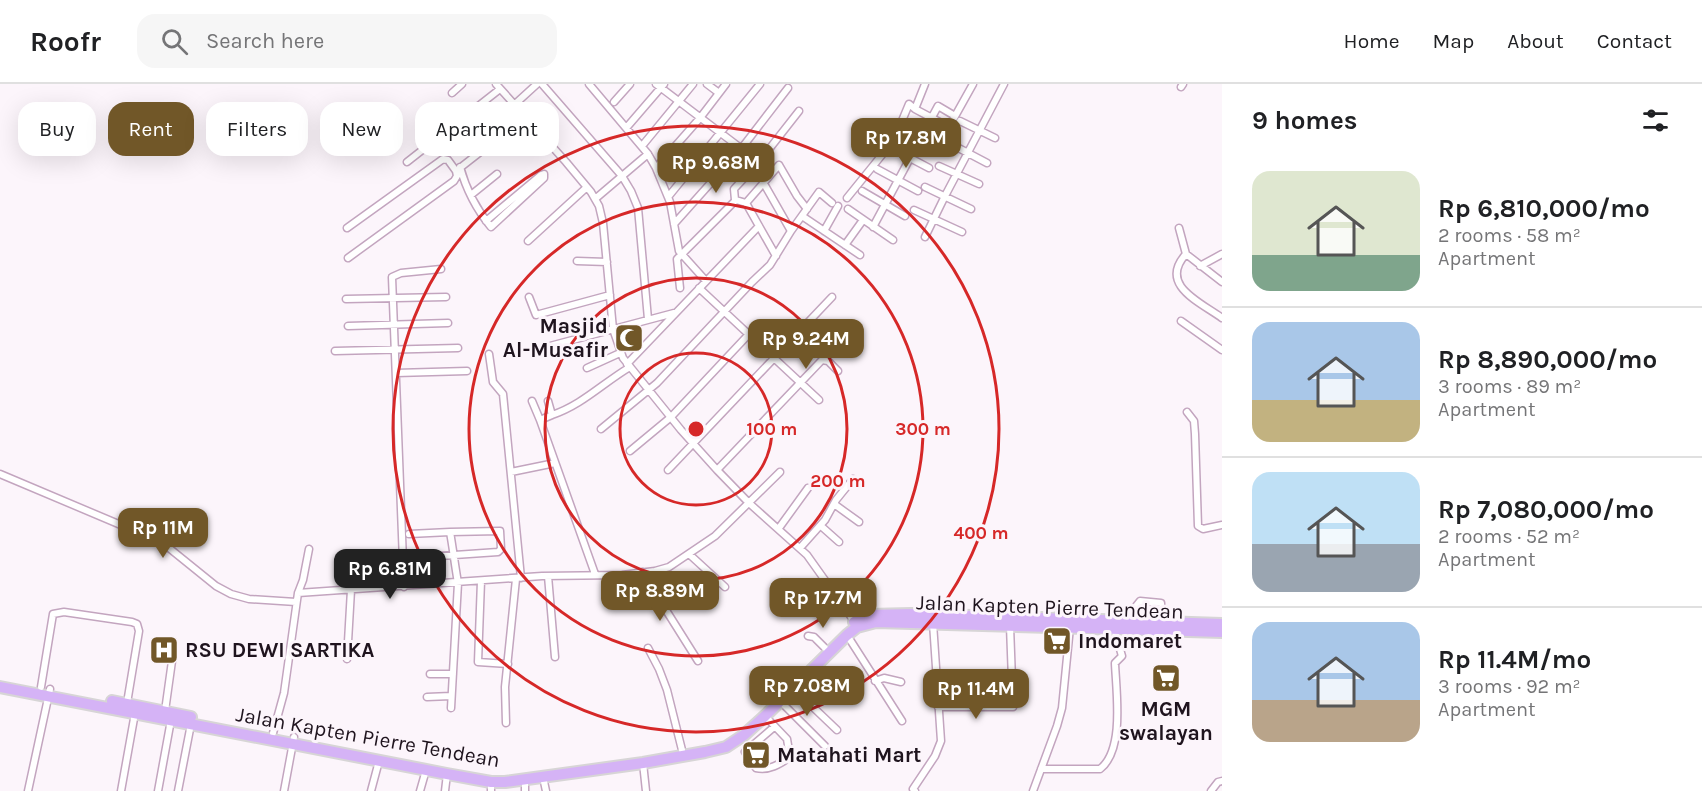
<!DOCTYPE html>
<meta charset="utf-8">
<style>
:root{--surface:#fff;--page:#f6f6f6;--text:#202124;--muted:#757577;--line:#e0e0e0;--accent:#715728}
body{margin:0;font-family:Karla,sans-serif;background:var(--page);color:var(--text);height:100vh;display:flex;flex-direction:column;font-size:22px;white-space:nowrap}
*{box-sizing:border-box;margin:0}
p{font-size:20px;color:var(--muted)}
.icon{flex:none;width:33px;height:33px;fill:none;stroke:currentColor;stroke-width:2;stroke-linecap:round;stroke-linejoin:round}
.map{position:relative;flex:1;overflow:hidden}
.sheet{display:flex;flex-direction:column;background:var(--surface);width:480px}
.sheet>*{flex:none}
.banner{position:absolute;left:18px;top:18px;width:570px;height:54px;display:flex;gap:12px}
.price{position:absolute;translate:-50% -51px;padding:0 14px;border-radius:12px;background:var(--accent);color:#fff;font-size:20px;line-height:39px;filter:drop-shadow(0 2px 3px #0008)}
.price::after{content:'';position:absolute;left:50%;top:36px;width:18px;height:14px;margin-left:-9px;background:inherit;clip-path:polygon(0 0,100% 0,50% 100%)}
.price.selected{background:#222;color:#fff}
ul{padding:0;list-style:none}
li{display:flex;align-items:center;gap:18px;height:150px;padding:0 30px}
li+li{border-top:2px solid var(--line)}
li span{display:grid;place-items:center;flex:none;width:168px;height:120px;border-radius:18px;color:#555}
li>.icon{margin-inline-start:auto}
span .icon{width:72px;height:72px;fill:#fffc;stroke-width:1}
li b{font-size:26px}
h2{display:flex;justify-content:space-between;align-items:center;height:72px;padding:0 30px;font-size:26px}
.pill{padding:0 21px;border-radius:18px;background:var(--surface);box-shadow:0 6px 24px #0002;font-size:21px;line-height:54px}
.pill.selected{background:var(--accent);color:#fff}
header{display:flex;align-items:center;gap:36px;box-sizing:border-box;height:84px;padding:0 30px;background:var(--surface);border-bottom:2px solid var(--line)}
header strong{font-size:28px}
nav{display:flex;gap:33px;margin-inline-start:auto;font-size:21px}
.search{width:420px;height:54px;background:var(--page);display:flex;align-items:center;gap:15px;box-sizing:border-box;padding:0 21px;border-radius:18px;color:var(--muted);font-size:22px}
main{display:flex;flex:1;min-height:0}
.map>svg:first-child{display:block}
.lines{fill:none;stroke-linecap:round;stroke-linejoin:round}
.street-casing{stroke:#c3a5bf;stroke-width:9}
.highway-casing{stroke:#d7d5d6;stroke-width:14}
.street{stroke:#fff;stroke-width:6}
.highway{stroke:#d5b3f6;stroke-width:10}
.ring{fill:none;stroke:#d62828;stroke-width:3}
.labels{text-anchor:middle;stroke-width:6;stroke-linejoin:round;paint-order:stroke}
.poi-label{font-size:21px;font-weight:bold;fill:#1f141e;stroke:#fcf5fb;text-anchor:start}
.street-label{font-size:21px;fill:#1f141e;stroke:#fcf5fb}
.centre{fill:#d62828;stroke:#fcf5fb;stroke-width:3}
.ring-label{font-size:18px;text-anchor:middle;font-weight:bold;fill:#d62828;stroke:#fcf5fb;stroke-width:6;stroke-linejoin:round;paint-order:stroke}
</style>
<header>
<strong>Roofr</strong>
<div class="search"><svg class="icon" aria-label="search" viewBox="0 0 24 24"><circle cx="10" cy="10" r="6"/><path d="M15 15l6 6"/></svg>Search here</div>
<nav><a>Home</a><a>Map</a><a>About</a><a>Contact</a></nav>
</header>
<main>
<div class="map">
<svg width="1222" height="707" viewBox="0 0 1222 707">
<rect width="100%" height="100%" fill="#fcf5fb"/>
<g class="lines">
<g class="street-casing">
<path id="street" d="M496,0L566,78L591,108L599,122L603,139L613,245L623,274L681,346L717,386L749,419L807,471L854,537
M542,0L622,92L631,107L638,124L648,235
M589,0L648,70
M656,0L759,78
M707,0L719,9
M1181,3L1183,0
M452,9L462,0
M614,18L630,0
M514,21L537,0
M915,25L949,43L973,0
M960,37L995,54
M627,43L664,0
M907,45L939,63
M949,59L987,79
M642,62L693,0
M893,65L929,84
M407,78L500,5
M939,82L979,100
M460,83C466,105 477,126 491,143L544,94V90L541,91L486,137
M656,84L700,34L726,0
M877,85L918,107
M763,98L791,147
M925,103L971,125
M862,107L905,132
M471,111L497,90
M668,113L760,0
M847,114L894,56L909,20L915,25L925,0
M595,115L648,70L656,84L670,118L679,167L706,197
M735,116L734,105L759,78L799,27
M746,119L779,81L797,112L807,125
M848,125L893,156
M914,126L962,148
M802,132L860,171
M674,140L741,65L788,4
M873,143L938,22L955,32
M347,144L443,75L448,76L456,87L525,33
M1179,144L1186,170L1222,198
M824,147L838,122
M925,153L945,112L1004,0
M528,157L587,103
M845,161L863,136
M1186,170C1158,201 1200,218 1222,234
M348,174L454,97L457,92L456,87
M577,177L607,178
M1200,182L1222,170
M680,204L677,175L736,116L746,119L776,172
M699,204L819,316
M529,213L536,231L610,211
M346,215L446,213
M1181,237L1222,266
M348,242L448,239
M550,262L674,229
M335,267L458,264
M489,270L493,298L503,310L521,494
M627,280L759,142
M587,284L620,269
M396,289L467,287
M532,317L540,336
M548,317L552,331C582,321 603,299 630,283
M1187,328L1194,337L1195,350L1198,442L1203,445L1222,441
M552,331L540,336L595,490
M601,345L657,299L752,198L770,181L791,147L819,108L832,119
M630,367L671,333L749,250
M668,386L832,213
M717,386L822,276L828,277L838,287
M511,388L555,379
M0,390L154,455L169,464L216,502L231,510L249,515L296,518
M834,420L859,438
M821,442L839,458
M779,444L808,404
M409,450L450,448
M800,464L825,436L836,416L853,395
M689,470L725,503
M411,474L498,468L501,465L500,447L450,448C453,465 455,482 458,499L451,624
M642,488L698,577
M548,492L555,573
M481,497L478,578L508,580
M404,503L392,193L401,189L441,185
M298,509L542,492L622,491L655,487L669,483L715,452L780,388
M1136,537V522L1140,517L1161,519L1162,538
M847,551L902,637
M808,552L814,553L825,564
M648,564L659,585L667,606L682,666
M347,575L351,506
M430,590H453
M875,597L884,594L901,598
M41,603L53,530L64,528L132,538L137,540L139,547L127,619
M793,604L837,646
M427,613L451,612
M780,617L825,662
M938,623H1013L1010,542
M165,627L172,577
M765,632L787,655L790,673C780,680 769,687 756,684L745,668L774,643
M506,639L505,603L516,495
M273,649L284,609L298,509L303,496L309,465
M643,679L646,707
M1041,685H1100C1125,666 1116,607 1115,579L1122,572L1114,545
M543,693L546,707
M28,707L50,605
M121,707L135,629
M158,707L171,636
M178,707L191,640
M284,707L294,653
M371,707L379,677
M420,707L426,686
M445,707L447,690
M491,707V698
M525,707V697
M915,707L913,705L935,672L941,657L933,539
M1033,707L1057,642L1062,624L1070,543
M1211,707L1218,698L1222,697"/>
</g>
<g class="highway-casing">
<path id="highway" d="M854,538L869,531L911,530L1222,540
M0,603L447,690L491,698H505L643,679L705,668L726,663L744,651L765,632L847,551L857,543L876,538L1222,548
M112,617L191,633"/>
</g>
<use href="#street" class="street"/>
<use href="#highway" class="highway"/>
</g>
<g class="ring">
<circle cx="696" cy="345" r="76"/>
<circle cx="696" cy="345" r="151"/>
<circle cx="696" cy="345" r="227"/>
<circle cx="696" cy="345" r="303"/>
</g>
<defs>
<g id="mosque-square" transform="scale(1.5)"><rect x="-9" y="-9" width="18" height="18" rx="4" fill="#715728" stroke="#fcf5fb"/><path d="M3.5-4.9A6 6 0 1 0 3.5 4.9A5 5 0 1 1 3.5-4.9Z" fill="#fff"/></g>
<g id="supermarket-square" transform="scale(1.5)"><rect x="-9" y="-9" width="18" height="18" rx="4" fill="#715728" stroke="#fcf5fb"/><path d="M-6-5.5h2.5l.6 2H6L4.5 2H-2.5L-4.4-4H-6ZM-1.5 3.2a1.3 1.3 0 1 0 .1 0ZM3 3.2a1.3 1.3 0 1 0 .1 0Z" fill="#fff"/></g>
<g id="hospital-square" transform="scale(1.5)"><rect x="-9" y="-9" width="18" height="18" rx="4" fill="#715728" stroke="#fcf5fb"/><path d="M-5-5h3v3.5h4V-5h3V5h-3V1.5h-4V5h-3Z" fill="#fff"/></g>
</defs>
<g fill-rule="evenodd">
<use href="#mosque-square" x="629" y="254"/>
<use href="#supermarket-square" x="1057" y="557"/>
<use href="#hospital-square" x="164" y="566"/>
<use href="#supermarket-square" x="1166" y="594"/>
<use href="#supermarket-square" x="756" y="671"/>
</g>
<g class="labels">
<g class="poi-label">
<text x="608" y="249" text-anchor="end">Masjid<tspan x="608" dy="24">Al-Musafir</tspan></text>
<text x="1078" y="564">Indomaret</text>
<text x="185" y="573">RSU DEWI SARTIKA</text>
<text x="1166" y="632" text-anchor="middle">MGM<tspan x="1166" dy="24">swalayan</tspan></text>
<text x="777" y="678">Matahati Mart</text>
</g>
<g class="street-label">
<text transform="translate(1050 523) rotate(2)" y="7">Jalan Kapten Pierre Tendean</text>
<text transform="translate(368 653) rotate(10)" y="7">Jalan Kapten Pierre Tendean</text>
</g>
</g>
<circle cx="696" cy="345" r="9" class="centre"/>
<g class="ring-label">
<text x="772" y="351">100 m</text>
<text x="923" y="351">300 m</text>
<text x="838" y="403">200 m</text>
<text x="981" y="455">400 m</text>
</g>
</svg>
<b class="price" style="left:906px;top:85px">Rp 17.8M</b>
<b class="price" style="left:716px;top:110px">Rp 9.68M</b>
<b class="price" style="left:806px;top:286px">Rp 9.24M</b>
<b class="price" style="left:163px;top:475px">Rp 11M</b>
<b class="price selected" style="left:390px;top:516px">Rp 6.81M</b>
<b class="price" style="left:660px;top:538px">Rp 8.89M</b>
<b class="price" style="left:823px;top:545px">Rp 17.7M</b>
<b class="price" style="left:807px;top:633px">Rp 7.08M</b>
<b class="price" style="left:976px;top:636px">Rp 11.4M</b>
<div class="banner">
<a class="pill">Buy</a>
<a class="pill selected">Rent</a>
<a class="pill">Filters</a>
<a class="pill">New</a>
<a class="pill">Apartment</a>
</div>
</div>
<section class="sheet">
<h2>9 homes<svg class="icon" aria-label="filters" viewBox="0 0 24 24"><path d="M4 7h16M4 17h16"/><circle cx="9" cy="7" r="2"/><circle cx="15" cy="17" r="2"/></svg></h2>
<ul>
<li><span style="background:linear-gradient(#dfe7d0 70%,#7fa58c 0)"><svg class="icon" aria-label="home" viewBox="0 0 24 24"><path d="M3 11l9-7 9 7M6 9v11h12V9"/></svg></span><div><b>Rp 6,810,000/mo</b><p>2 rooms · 58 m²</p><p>Apartment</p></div></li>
<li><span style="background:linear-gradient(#a9c7e8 65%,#c2b280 0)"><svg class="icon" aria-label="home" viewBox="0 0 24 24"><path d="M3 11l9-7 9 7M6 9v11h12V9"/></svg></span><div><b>Rp 8,890,000/mo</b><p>3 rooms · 89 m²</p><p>Apartment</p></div></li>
<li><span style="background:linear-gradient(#bfe0f5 60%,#9aa5b1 0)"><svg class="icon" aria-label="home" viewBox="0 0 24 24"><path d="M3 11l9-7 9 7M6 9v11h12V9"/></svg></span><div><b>Rp 7,080,000/mo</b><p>2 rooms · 52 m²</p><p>Apartment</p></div></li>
<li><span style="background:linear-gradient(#a9c7e8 65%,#b9a48a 0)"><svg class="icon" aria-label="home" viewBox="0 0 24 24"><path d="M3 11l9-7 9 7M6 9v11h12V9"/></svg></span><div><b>Rp 11.4M/mo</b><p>3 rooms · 92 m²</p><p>Apartment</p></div></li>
</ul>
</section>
</main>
